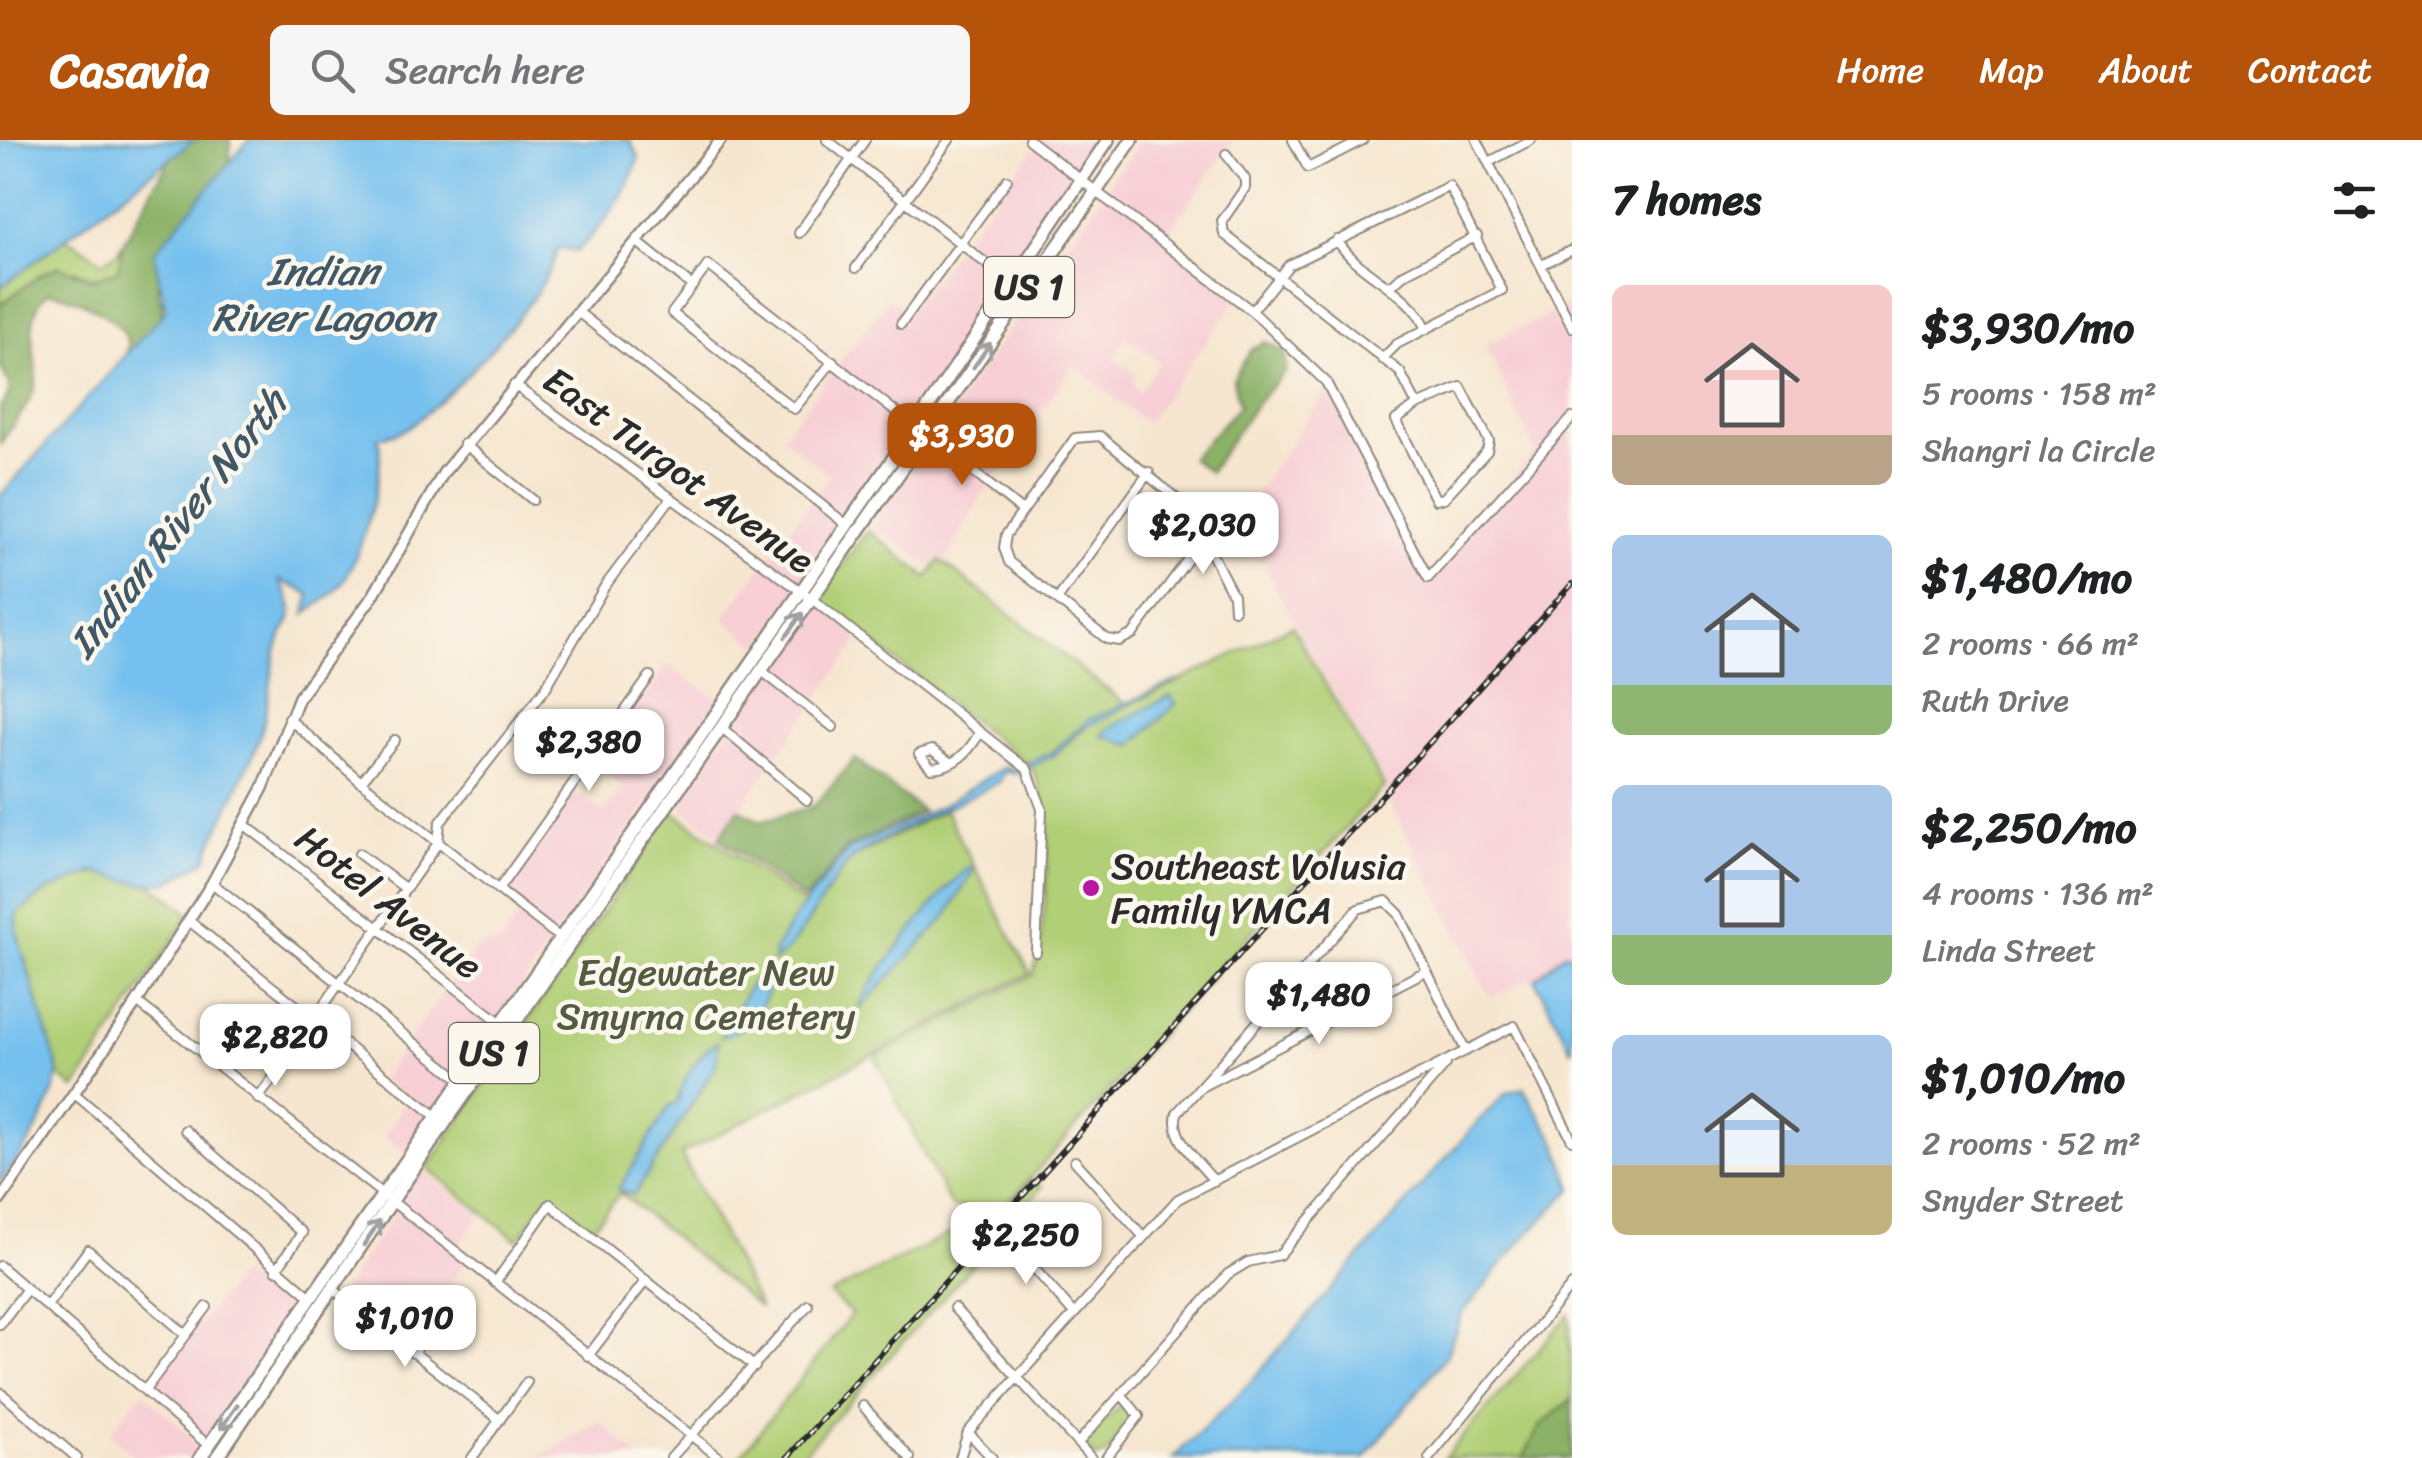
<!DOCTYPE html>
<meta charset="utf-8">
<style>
:root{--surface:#fff;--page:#f6f6f6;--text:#202124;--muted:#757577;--accent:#b45309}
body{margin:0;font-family:Sriracha,sans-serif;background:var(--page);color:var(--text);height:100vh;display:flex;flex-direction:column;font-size:38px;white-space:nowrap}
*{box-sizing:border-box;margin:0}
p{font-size:32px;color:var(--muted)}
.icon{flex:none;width:55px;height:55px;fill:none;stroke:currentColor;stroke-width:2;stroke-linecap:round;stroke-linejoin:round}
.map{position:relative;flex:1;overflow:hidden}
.drawer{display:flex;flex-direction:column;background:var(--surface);width:850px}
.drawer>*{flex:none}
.price{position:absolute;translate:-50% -85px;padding:0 22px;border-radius:20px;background:#fff;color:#222;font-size:32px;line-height:65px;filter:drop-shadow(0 2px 5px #0008)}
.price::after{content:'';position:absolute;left:50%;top:60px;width:30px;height:22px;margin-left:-15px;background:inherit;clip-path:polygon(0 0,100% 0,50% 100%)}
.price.active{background:var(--accent);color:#fff}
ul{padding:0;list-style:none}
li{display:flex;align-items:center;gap:30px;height:250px;padding:0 40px}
li span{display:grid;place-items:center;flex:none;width:280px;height:200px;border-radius:15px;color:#555}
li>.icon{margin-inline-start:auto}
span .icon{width:120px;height:120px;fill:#fffc;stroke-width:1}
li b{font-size:42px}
h2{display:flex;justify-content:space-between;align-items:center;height:120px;padding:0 40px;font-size:42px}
header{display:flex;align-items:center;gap:60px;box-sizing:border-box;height:140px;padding:0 50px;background:var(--accent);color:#fff}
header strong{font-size:48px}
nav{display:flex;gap:55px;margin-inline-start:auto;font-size:35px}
.search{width:700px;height:90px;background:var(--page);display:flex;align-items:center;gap:25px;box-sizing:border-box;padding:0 35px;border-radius:15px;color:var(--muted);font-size:38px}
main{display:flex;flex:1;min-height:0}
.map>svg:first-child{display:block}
.built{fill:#f7cfd5;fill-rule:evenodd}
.green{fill:#b1cf76;stroke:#6e7d50;stroke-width:2.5}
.forest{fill:#8cb267;stroke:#5c6e49;stroke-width:2.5}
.water{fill:#74c0ee;stroke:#50768c;stroke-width:2.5}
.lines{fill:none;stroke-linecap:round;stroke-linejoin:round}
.minor-casing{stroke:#90887d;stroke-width:12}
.tertiary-casing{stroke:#90887d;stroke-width:14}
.primary-casing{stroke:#90887d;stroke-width:16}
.minor{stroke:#fff;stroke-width:8}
.tertiary{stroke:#fff;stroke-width:9}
.primary{stroke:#fff;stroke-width:11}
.rail-casing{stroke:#2b2b2b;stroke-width:6}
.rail{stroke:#fbf7ec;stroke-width:2.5;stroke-dasharray:8;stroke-linecap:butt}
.oneway{stroke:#a0a0a0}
.poi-dot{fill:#b5179e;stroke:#fbf7ec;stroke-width:4}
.labels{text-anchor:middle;stroke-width:9;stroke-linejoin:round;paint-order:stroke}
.shield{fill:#fbf7ec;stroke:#696865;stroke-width:2.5}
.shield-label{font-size:35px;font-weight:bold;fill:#2b2b2b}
.street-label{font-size:38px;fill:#2b2b2b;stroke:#fbf7ec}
.poi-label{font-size:38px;fill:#2b2b2b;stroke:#fbf7ec;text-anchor:start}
.park-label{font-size:38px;fill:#535c42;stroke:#fbf7ec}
.water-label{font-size:40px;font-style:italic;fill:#415866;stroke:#fbf7ec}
</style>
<header>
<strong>Casavia</strong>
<div class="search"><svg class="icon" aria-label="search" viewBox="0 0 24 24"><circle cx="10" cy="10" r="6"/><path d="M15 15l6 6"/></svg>Search here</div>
<nav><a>Home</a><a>Map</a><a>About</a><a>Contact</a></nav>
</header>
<main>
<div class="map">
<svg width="1572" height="1318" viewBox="0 0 1572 1318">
<rect width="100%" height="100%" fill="#fbf7ec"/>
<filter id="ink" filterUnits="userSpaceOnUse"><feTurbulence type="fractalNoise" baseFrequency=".01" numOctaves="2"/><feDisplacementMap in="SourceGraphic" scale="20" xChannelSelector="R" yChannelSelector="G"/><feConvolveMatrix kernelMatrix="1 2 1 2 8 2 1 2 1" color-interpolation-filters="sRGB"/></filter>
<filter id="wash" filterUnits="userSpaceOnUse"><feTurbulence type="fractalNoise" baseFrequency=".0048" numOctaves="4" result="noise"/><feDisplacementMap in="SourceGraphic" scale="40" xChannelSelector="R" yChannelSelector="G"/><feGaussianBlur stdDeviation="2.25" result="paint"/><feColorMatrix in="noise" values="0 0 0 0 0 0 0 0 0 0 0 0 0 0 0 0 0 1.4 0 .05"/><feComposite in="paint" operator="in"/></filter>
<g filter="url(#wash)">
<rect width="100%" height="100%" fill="#f6e6cf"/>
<path class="built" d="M1029,0H1101L759,506L723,479L830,335L782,297L889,158L908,172L1036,6Z
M1140,0H1234L1163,100L1239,157L1146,283L1074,225L984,352L946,421L939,417L931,427L872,387ZM1125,196L1159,222L1140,252L1134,248L1133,232L1114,218Z
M1572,163V813L1558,818L1535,838L1490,857L1384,651L1387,645L1294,483L1239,377L1332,243L1430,434L1536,312L1485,205Z
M817,460L861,497L719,698L678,665Z
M667,525L720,560L406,1012L383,996L406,962L381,939L477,806L502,803L521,772L497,754L572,649L603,673L623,648L596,625Z
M421,1030L481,1075L458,1107L469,1117L406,1210L340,1155Z
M241,1133L293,1173L207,1300L147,1247Z
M142,1252L202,1306L194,1318H135L110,1293Z
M600,1281L640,1318H536Z"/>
<path class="green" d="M57,97L76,103L102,122L117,113L123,103L122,122C111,144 92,139 75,130L26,146L0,165V147Z
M868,390L927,438L940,420L1128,566L1292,486L1384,646L1002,1069L951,1067L875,917L1033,835C1045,784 1060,668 1029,625L821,462L824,449Z
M945,670L1030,833L681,1014L760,1168L620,1053L592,1089L548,1057L517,1100L427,1028L672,671L813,770L851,719Z
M96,733L153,745L190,774L75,949L54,932L0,792L36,749Z
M1032,1040L1042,1047L799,1318H739L852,1174L830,1154L955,1091L967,1070L1003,1071Z
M1569,1175L1572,1259L1541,1285L1523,1318H1444Z
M1122,1263L1135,1277L1108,1313L1096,1318L1083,1302Z"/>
<path class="forest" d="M180,0H230V42L164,124L158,152L162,163L161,189L87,262C97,248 122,227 127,210C136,183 69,153 48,152C17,184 43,221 34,250C28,268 10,288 0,304V267L9,254V242L0,227V165L41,134L59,126L93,139L118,130L123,103Z
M1266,202L1285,212L1286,231L1255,265L1209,332L1191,318L1239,266L1233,239L1252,209Z
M855,619L922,671L846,708L806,760L719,698L739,669L761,682L814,666Z
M1572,1259V1318H1523L1541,1285Z"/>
<path class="water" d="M0,0H192L193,1L0,148Z
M249,0H629L639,17C626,55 605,84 576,112L557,108C553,152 446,262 407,288C399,294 388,295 378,298C387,329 362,410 344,440C335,455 317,464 305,475L310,454L279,440C306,482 283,477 275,516C270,544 268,571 259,599C244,641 220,678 206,720L169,742L142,744L93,732L45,752L17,774V793L59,932C50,972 27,1011 0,1042V356L166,170L154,113Z
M1178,540L1084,588L1053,616L1016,634L1005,631L999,642C967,659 868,702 848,723C826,747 798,808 774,821L775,809L799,771L848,710L943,665L1004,627L1011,630L1051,613L1088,580Z
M1171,556L1176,564L1132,605L1103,596L1107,589Z
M970,727H975L946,777L858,871C863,846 948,742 970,727Z
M1565,813H1572V911L1535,839Z
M768,828C774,857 749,891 721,897L750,845Z
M718,902L716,926L634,1055L618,1050L670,965L678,963C678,945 701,909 718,902Z
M1523,948L1558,1005L1572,1049L1516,1107L1462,1174L1446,1216L1365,1318H1173L1245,1248L1481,978L1507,953Z"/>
</g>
<g filter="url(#ink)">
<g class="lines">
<g class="minor-casing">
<path id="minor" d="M827,0L1010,142
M1029,0L1252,171L1326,242L1428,438L1572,278
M1293,0L1308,28L1363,0
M1477,0L1572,187
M1226,14L1245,39V48L1222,81L1224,94L1400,232L1417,265
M1489,22L1531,0
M799,93L865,0
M1337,100C1360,137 1409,149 1427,189
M636,101L692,146
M1541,125L1572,110
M856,128L949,0
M1390,147L1404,134L1477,96
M1252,171L1289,125L1449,46L1502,150L1397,204L1382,219
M578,172L847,385
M901,184L1007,40
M833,221L794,269L672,173L708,125L915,287
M514,245L812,459L1027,629L1042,669L1036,812
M1461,247L1489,301L1487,311L1444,358L1436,360L1396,280L1417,265Z
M926,294L1022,371
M464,304L533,360
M1204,397L1133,494L1119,501L1107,499L1009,422L1004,408L1006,395L1075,298L1100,296L1188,368L1233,455L1234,470
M1057,460L1149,332
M762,531L833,587
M288,578L361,642L559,797
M722,588L807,660
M951,623L932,610L919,614L931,628C955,627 969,612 980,592
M361,642L395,600
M245,685L500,882
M359,714L406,749
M212,743L460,939
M498,750L650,536
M189,781L435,975
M137,862L720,1318
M1201,947L1424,832
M75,954L312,1158
M258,959L438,703L440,683L545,549L605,446L671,358
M185,990L302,1093L276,1130
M1075,1021L1143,1096
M1214,1041C1199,1022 1170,999 1177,973L1358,769L1386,761L1399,774L1466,911
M1006,1096L1074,1174
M0,1126L209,1306
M495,1143L550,1064L755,1227
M334,1150L500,1280
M47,1166L88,1110L185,1194
M954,1168L1091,1318
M0,1184L27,1149
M413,1213L446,1170
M588,1216L646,1140
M145,1250L207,1167
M0,1252L77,1318
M863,1266L910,1318
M968,1292L992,1318
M1078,1303L1228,1134L1248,1122L1279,1115L1446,924
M472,1318L527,1242
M671,1318L808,1165
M960,1318L968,1292L1178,1059L1514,886L1572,1000
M1106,1318L1139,1276L1122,1255
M1429,1318L1572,1145"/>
</g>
<g class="tertiary-casing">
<path id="tertiary" d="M0,1060L137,862L212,743L263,648L299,557L373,456L444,332L721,0"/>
</g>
<g class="primary-casing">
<path id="primary" d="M200,1318L915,287L1108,0
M217,1318L445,983L1132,0"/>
</g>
<use href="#minor" class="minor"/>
<use href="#tertiary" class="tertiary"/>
<use href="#primary" class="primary"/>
<g class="rail-casing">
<path id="rail" d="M787,1318L1572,444"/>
</g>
<use href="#rail" class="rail"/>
</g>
<defs><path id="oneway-shaft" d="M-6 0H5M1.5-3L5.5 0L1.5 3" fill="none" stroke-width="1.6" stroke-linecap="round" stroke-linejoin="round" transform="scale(2.5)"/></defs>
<g class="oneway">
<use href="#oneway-shaft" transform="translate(982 215) rotate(-55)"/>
<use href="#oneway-shaft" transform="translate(794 485) rotate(-55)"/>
<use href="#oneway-shaft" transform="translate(372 1093) rotate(-56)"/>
<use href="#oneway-shaft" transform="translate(229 1277) rotate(125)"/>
</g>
</g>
<circle class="poi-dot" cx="1091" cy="748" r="10"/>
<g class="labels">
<g class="shield">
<rect x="984" y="117" width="90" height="60" rx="8"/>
<rect x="449" y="883" width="90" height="60" rx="8"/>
</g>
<g class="shield-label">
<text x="1029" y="159">US 1</text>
<text x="494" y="925">US 1</text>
</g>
<g class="street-label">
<text transform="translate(679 330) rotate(36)" y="13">East Turgot Avenue</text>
<text transform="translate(389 762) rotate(38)" y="13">Hotel Avenue</text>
</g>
<g class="poi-label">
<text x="1111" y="739">Southeast Volusia<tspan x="1111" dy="44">Family YMCA</tspan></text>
</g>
<g class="park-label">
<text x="706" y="845">Edgewater New<tspan x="706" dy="44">Smyrna Cemetery</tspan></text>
</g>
<g class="water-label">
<text x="323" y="145">Indian<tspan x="323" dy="46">River Lagoon</tspan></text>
<text transform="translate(177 383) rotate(-52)" y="14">Indian River North</text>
</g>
</g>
</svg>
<b class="price active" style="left:962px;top:348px">$3,930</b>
<b class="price" style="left:1203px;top:437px">$2,030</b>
<b class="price" style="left:589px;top:654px">$2,380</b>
<b class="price" style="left:1319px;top:907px">$1,480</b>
<b class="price" style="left:275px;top:949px">$2,820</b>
<b class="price" style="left:1026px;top:1147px">$2,250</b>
<b class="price" style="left:405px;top:1230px">$1,010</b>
</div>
<section class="drawer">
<h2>7 homes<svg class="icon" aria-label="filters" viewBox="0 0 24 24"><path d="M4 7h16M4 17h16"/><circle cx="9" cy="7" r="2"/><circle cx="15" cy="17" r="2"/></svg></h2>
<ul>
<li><span style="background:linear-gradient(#f6c9c9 75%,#b9a48a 0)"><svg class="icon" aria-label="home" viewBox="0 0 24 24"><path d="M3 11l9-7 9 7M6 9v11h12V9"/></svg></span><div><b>$3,930/mo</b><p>5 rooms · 158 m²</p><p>Shangri la Circle</p></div></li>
<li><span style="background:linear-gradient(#a9c7e8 75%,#8fb573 0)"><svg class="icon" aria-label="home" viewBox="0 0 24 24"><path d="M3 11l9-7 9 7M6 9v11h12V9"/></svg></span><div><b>$1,480/mo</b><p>2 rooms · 66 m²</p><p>Ruth Drive</p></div></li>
<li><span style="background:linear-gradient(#a9c7e8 75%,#8fb573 0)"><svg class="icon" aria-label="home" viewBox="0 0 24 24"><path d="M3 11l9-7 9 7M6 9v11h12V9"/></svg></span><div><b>$2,250/mo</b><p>4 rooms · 136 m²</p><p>Linda Street</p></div></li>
<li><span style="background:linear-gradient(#a9c7e8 65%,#c2b280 0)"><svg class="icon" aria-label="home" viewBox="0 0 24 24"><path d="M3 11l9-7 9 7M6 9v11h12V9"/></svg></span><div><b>$1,010/mo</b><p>2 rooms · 52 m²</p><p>Snyder Street</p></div></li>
</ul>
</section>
</main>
